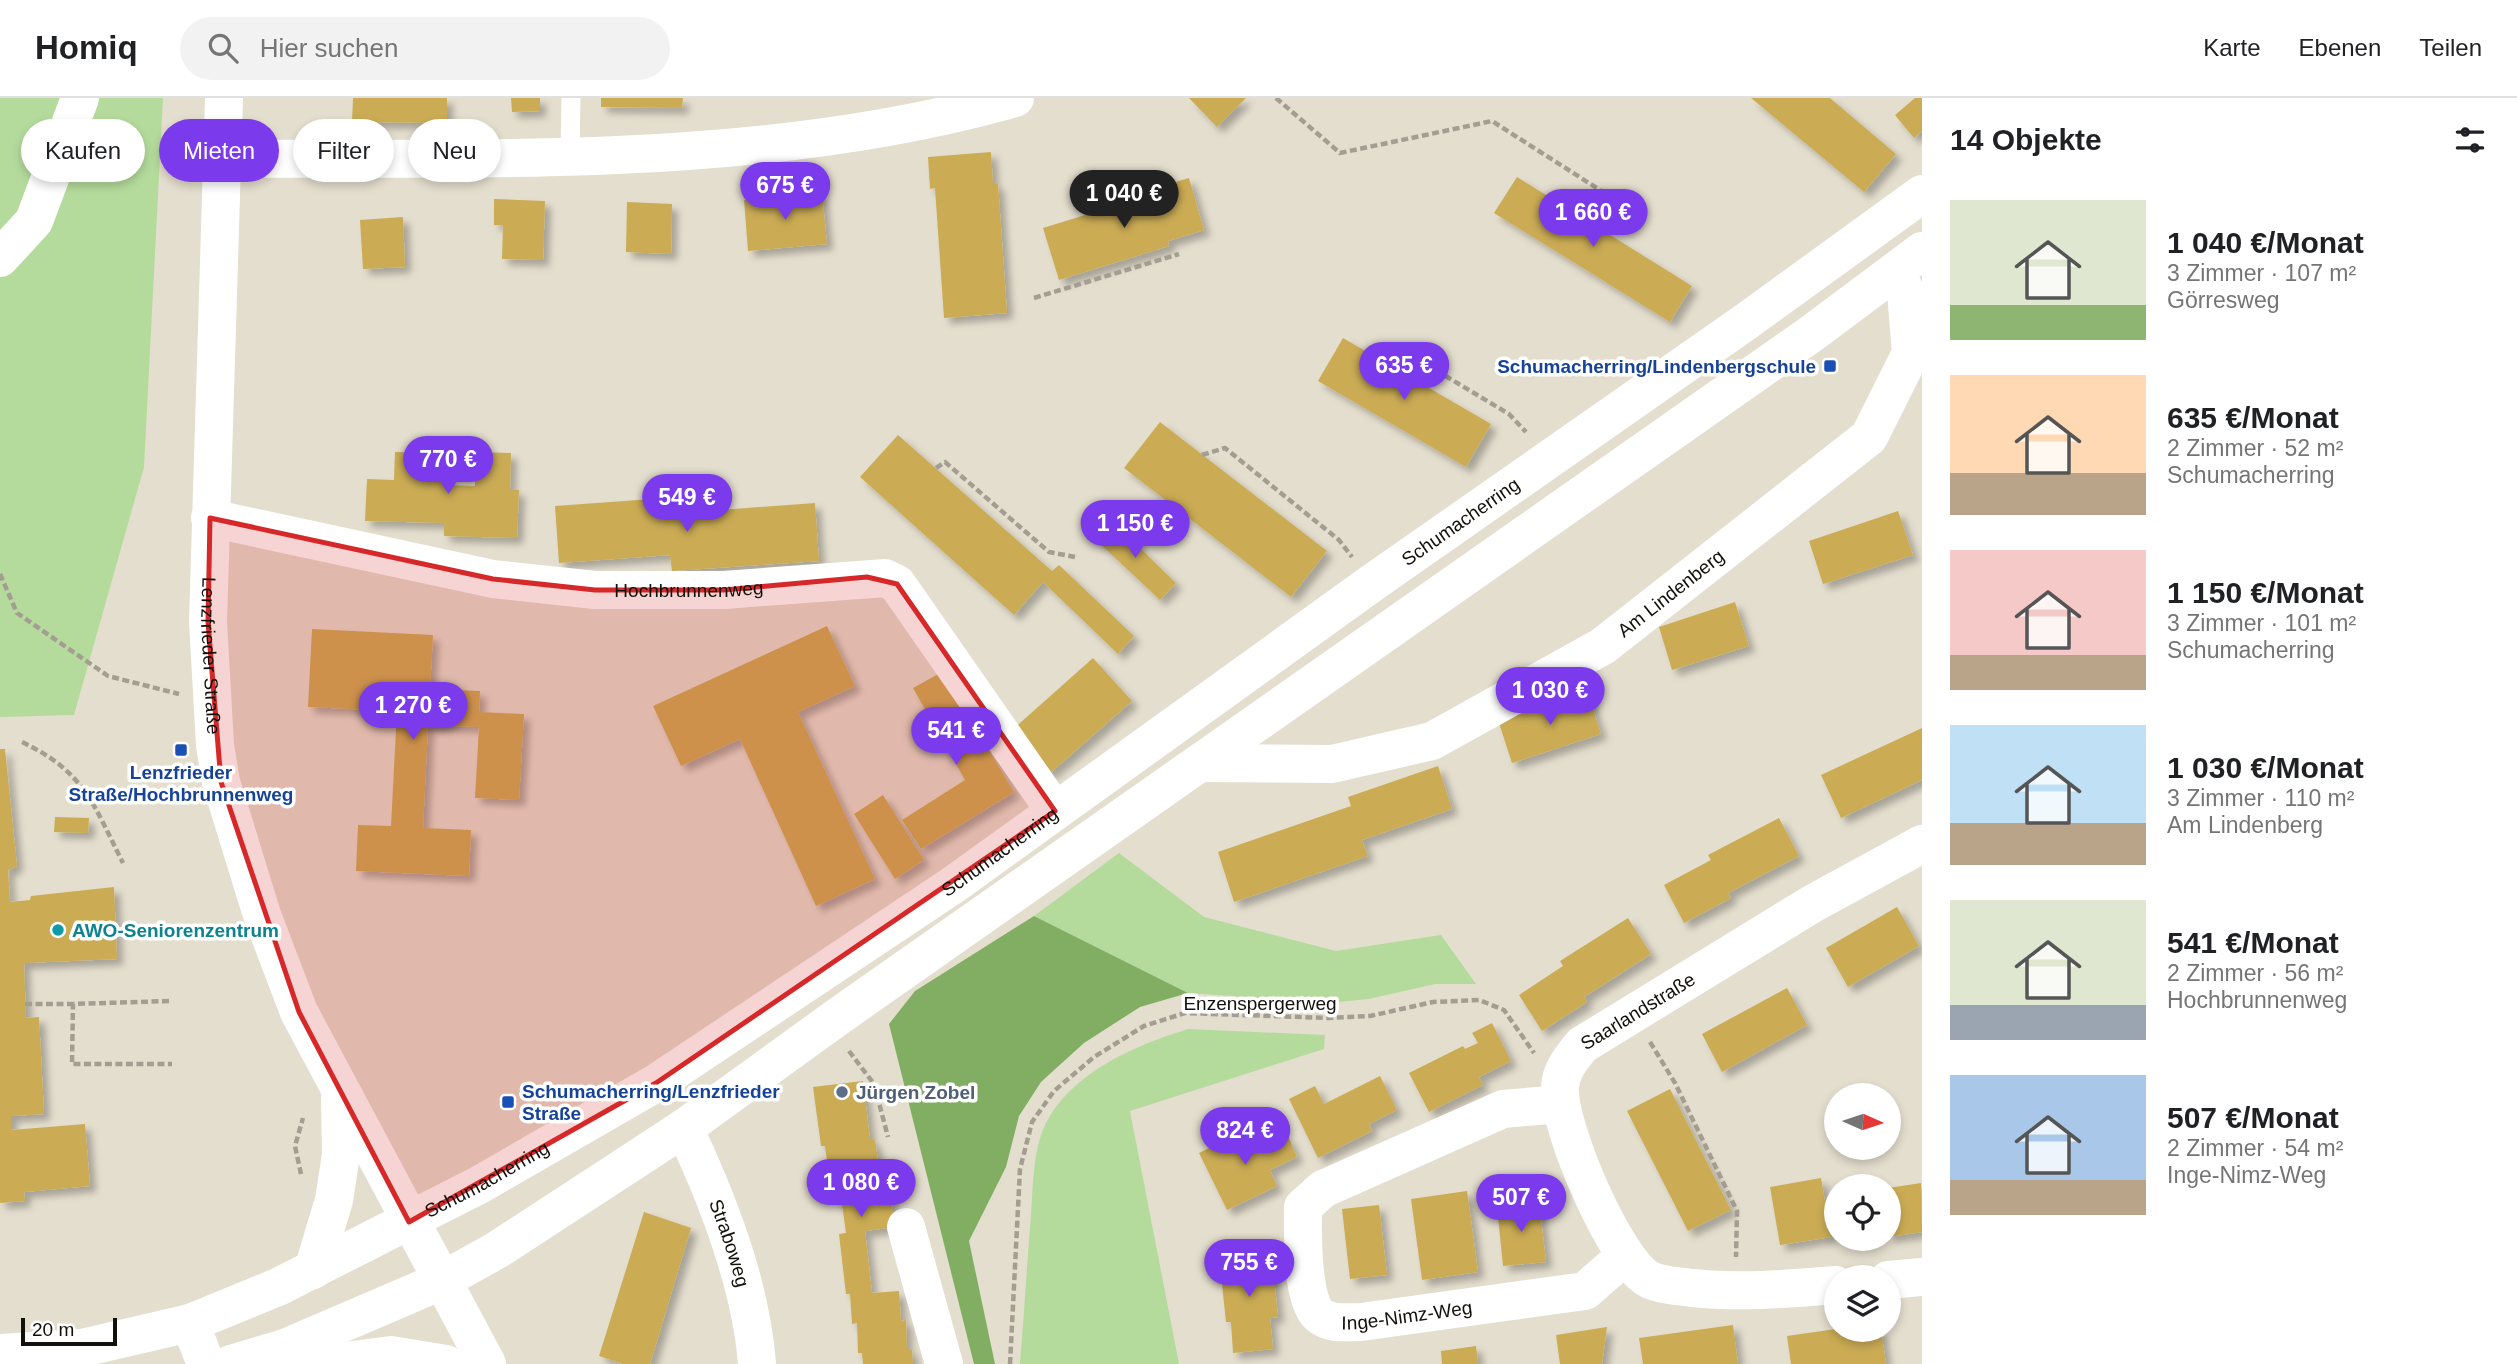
<!DOCTYPE html>
<html lang="de">
<meta charset="utf-8">
<style>
:root{--surface:#fff;--page:#f2f2f2;--text:#202124;--muted:#757577;--line:#e0e0e0;--accent:#7c3aed}
body{margin:0;font-family:Helvetica,sans-serif;background:var(--page);color:var(--text);height:100vh;display:flex;flex-direction:column;font-size:26px;white-space:nowrap}
*{box-sizing:border-box;margin:0}
p{font-size:23px;color:var(--muted)}
.icon{flex:none;width:38px;height:38px;fill:none;stroke:currentColor;stroke-width:2;stroke-linecap:round;stroke-linejoin:round}
.map{position:relative;flex:1;overflow:hidden}
.drawer{display:flex;flex-direction:column;background:var(--surface);width:595px}
.drawer>*{flex:none}
.guide{position:absolute;left:21px;top:21px;width:665px;height:63px;display:flex;gap:14px}
.needle{width:46px;rotate:93deg}
.fabs{position:absolute;left:1824px;top:985px;display:grid;gap:14px}
.fabs a{display:grid;place-items:center;width:77px;height:77px;border-radius:50%;background:var(--surface);box-shadow:0 4px 10px #0003;font-size:35px}
.scale{position:absolute;left:21px;bottom:18px;width:96px;box-sizing:border-box;padding-left:7px;border:4px solid #12100a;border-top:0;font-size:19px;line-height:24px;white-space:nowrap;color:#12100a;-webkit-text-stroke:5px #fff;paint-order:stroke}
.price{position:absolute;translate:-50% -60px;padding:0 16px;border-radius:24px;background:var(--accent);color:#fff;font-size:23px;line-height:46px;filter:drop-shadow(0 2px 4px #0008)}
.price::after{content:'';position:absolute;left:50%;top:42px;width:21px;height:16px;margin-left:-10px;background:inherit;clip-path:polygon(0 0,100% 0,50% 100%)}
.price.on{background:#222;color:#fff}
ul{padding:0;list-style:none}
li{display:flex;align-items:center;gap:21px;height:175px;padding:0 28px}
li span{display:grid;place-items:center;flex:none;width:196px;height:140px;border-radius:0px;color:#555}
li>.icon{margin-inline-start:auto}
span .icon{width:84px;height:84px;fill:#fffc;stroke-width:1}
li b{font-size:30px}
h2{display:flex;justify-content:space-between;align-items:center;height:84px;padding:0 28px;font-size:30px}
.tag{padding:0 24px;border-radius:32px;background:var(--surface);box-shadow:0 4px 10px #0003;font-size:24px;line-height:63px}
.tag.on{background:var(--accent);color:#fff}
header{display:flex;align-items:center;gap:42px;box-sizing:border-box;height:98px;padding:0 35px;background:var(--surface);border-bottom:2px solid var(--line)}
header strong{font-size:33px}
nav{display:flex;gap:38px;margin-inline-start:auto;font-size:24px}
.search{width:490px;height:63px;background:var(--page);display:flex;align-items:center;gap:18px;box-sizing:border-box;padding:0 24px;border-radius:38px;color:var(--muted);font-size:26px}
main{display:flex;flex:1;min-height:0}
.map>svg:first-child{display:block}
.green{fill:#b4db9c}
.forest{fill:#82ae64}
.building{fill:#cbac54;filter:url(#shadow)}
.lines{fill:none;stroke-linecap:round;stroke-linejoin:round}
.path{stroke:#a39e91;stroke-width:4.5;stroke-dasharray:7 3.5;stroke-linecap:butt}
.lane{stroke:#fff;stroke-width:19}
.street{stroke:#fff;stroke-width:38}
.secondary{stroke:#fff;stroke-width:38}
.primary{stroke:#fff;stroke-width:38}
.marked{fill:#d62828;fill-opacity:0.2;stroke:#d62828;stroke-width:5;stroke-linejoin:round}
.transit-dot{fill:#1a4fb4;stroke:#fff;stroke-width:2.5}
.culture-dot{fill:#0f9aa8;stroke:#fff;stroke-width:2.5}
.service-dot{fill:#5c6f8a;stroke:#fff;stroke-width:2.5}
.labels{text-anchor:middle;stroke-width:7;stroke-linejoin:round;paint-order:stroke}
.transit-label{font-size:19px;font-weight:bold;fill:#164399;stroke:#fff;text-anchor:end}
.street-label{font-size:19px;fill:#12100a;stroke:#fff}
.culture-label{font-size:19px;font-weight:bold;fill:#0d838f;stroke:#fff;text-anchor:start}
.service-label{font-size:19px;font-weight:bold;fill:#4e5e75;stroke:#fff;text-anchor:start}
</style>
<header>
<strong>Homiq</strong>
<div class="search"><svg class="icon" aria-label="search" viewBox="0 0 24 24"><circle cx="10" cy="10" r="6"/><path d="M15 15l6 6"/></svg>Hier suchen</div>
<nav><a>Karte</a><a>Ebenen</a><a>Teilen</a></nav>
</header>
<main>
<div class="map">
<svg width="1922" height="1266" viewBox="0 0 1922 1266">
<defs>
<filter id="shadow"><feDropShadow dx="6" dy="6" stdDeviation="3.5" flood-color="#0004"/></filter>
</defs>
<rect width="100%" height="100%" fill="#e4dece"/>
<path class="green" d="M0,0H163L144,369L74,617L0,619Z
M1119,755L1204,819L1336,853L1441,837L1476,886H1435L1369,901L1328,905L1188,895L1034,818Z
M1188,931L1325,937L1324,951L1130,1013L1179,1266H1020C1024,1216 1027,1166 1031,1117C1033,1089 1033,1052 1045,1027C1071,974 1136,947 1188,931Z"/>
<path class="forest" d="M1034,818L1188,895L1140,909L1084,945L1041,984L1019,1018L1006,1069L969,1143L995,1266H974L889,926L915,893Z"/>
<path class="building" d="M353,0H447V25L352,24Z
M511,0H540V13L512,14Z
M601,0H683L682,10L601,9Z
M1189,0H1246L1217,29Z
M1751,0H1830L1896,56L1864,94Z
M1915,0H1922V33L1914,40L1895,17Z
M991,54L993,86H998L1007,215L944,220L935,90L930,91L928,59Z
M1517,79L1692,188L1670,224L1494,115Z
M1189,80L1204,132L1168,143L1169,148L1059,182L1043,130L1153,96L1152,91Z
M822,95L827,146L748,153L744,102Z
M494,101L545,103L543,162L502,161L503,127H494Z
M627,104L672,106L671,156L626,154Z
M403,119L405,169L363,171L360,122Z
M1343,240L1491,326L1466,369L1318,283Z
M1160,324L1327,453L1291,499L1124,370Z
M898,337L1052,473L1059,467L1134,538L1118,556L1043,484L1014,517L860,379Z
M395,354L446,355L445,387L475,388L476,354L511,355L510,392H519L517,440L444,438V425L365,423L367,381L394,382Z
M666,400L667,416L815,405L819,463L672,473L670,457L559,465L555,408Z
M1898,413L1913,457L1823,486L1809,443Z
M1112,423L1176,485L1160,502L1095,441Z
M1735,504L1749,548L1672,572L1659,529Z
M827,528L855,588L798,614L875,781L816,808L740,641L681,668L653,608Z
M312,531L433,537L430,591L480,593L479,614L524,616L519,702L475,700L479,629L428,627L423,730L471,732L469,778L356,773L358,727L391,728L397,613L308,609Z
M1093,560L1132,603L1049,676L1011,633Z
M942,574L1014,694L921,751L902,722L965,682L913,590Z
M1587,592L1601,636L1512,665L1498,622Z
M1922,630V682L1841,720L1821,677Z
M0,651H5L17,768L8,772L10,804L30,802L31,798L114,789L117,861L24,865L26,920L39,919L44,1016L11,1018V1032L85,1026L90,1088L24,1094L25,1103L0,1105Z
M1438,668L1452,711L1362,742L1368,758L1234,804L1218,754L1351,708L1348,699Z
M883,697L924,762L895,781L854,716Z
M55,719L89,720L88,735L54,734Z
M1779,720L1799,758L1728,795L1731,800L1684,825L1664,787L1711,762L1708,757Z
M1897,809L1919,848L1848,889L1826,850Z
M1628,820L1651,856L1584,899L1587,904L1542,933L1519,897L1563,868L1560,863Z
M1787,890L1807,927L1722,974L1702,936Z
M1492,925L1511,963L1479,979L1483,987L1429,1014L1409,975L1463,948L1465,951L1478,945L1472,935Z
M1380,978L1397,1012L1369,1026L1372,1033L1318,1060L1289,1001L1315,988L1324,1006Z
M863,983L870,1042H875L879,1071H883L887,1100L891,1099L895,1129L865,1133L872,1195L899,1193L901,1223L906,1222L907,1252H912L913,1266H863L862,1255H858L857,1225L852,1226L850,1196H846L839,1136L846,1135L842,1106H837L834,1077H829L825,1048H821L813,989Z
M1670,991L1731,1112L1688,1133L1627,1013Z
M1249,1030L1260,1052L1288,1038L1297,1059L1270,1072L1277,1088L1227,1112L1199,1055Z
M1821,1080L1831,1139L1780,1147L1770,1089Z
M1921,1085L1922,1134L1888,1139V1090Z
M1467,1093L1478,1174L1422,1182L1411,1101Z
M1539,1104L1546,1164L1503,1168L1497,1109Z
M1379,1107L1387,1177L1350,1181L1342,1111Z
M644,1114L691,1130L650,1266H623L599,1258Z
M1271,1151L1278,1219L1270,1220L1273,1251L1233,1255L1231,1224H1226L1219,1157Z
M1733,1227L1738,1266H1643L1639,1240Z
M1607,1229L1602,1266H1560L1556,1237Z
M1836,1231L1881,1232L1886,1266H1791L1787,1238Z
M1476,1248L1478,1266H1442L1441,1253Z"/>
<g class="lines">
<path class="path" d="M1276,0L1340,55L1492,23L1603,94
M1034,200L1179,156
M1381,262L1402,252L1509,316L1526,334
M1202,357L1225,350L1339,442L1352,459
M936,370L945,364L1049,454L1075,459
M0,476L17,515L108,578L179,596
M22,644C85,674 93,706 123,765
M169,903L73,906L72,966H172
M25,906H73
M1650,944L1675,985L1737,1113L1736,1159
M849,953L874,986L888,1039
M301,1076L295,1048L303,1020
M1010,1266L1020,1071L1032,1024L1054,993L1094,959L1144,928L1185,915L1328,920L1370,918L1433,904L1479,902L1504,912L1534,955"/>
<path class="lane" d="M570,56L571,0"/>
<g class="street">
<path d="M222,61C483,59 761,72 1015,0"/>
<path d="M0,160L34,123L80,0"/>
<path id="s1" d="M210,420L493,481L595,492H724L885,480L897,486L1055,713"/>
<path id="s2" d="M1202,665L1332,666L1432,643L1603,548L1869,339L1911,255L1906,195L1896,173"/>
<path id="s3" d="M1561,1006L1503,1011L1323,1091L1303,1109C1303,1133 1301,1202 1319,1217C1330,1227 1348,1224 1361,1224L1585,1193L1625,1158"/>
<path id="s4" d="M684,1030C718,1102 751,1186 757,1266"/>
<path d="M906,1129L944,1266"/>
<path d="M1888,1182L1922,1179"/>
<path id="s5" d="M1836,1187C1787,1191 1741,1195 1692,1190C1679,1188 1663,1188 1650,1182C1616,1166 1557,1027 1560,989C1561,971 1572,960 1582,947L1812,806L1922,746"/>
<path d="M190,1225L206,1266"/>
</g>
<g class="secondary">
<path id="s6" d="M224,0L208,524L215,647L221,684L262,817L299,914L487,1266"/>
<path d="M313,1172L334,1102L341,1057L340,1000"/>
<path d="M285,1250L322,1266L391,1257L446,1266"/>
</g>
<g class="primary">
<path id="s7" d="M0,1255L82,1250L190,1225L278,1189L479,1087L656,985L953,787L1372,485L1744,225L1922,96"/>
<path d="M231,1266L285,1250L441,1183L497,1152L684,1030L836,920L1811,236L1922,153"/>
</g>
</g>
<path class="marked" d="M210,420L493,481L595,492H724L867,479L897,486L1055,713L656,985L409,1124L299,914L221,684L208,524Z"/>
<g class="transit-dot">
<rect x="1823" y="261" width="14" height="14" rx="3.5"/>
<rect x="174" y="645" width="14" height="14" rx="3.5"/>
<rect x="501" y="997" width="14" height="14" rx="3.5"/>
</g>
<circle class="culture-dot" cx="58" cy="832" r="7"/>
<circle class="service-dot" cx="842" cy="994" r="7"/>
<g class="labels">
<g class="transit-label">
<text x="1816" y="275">Schumacherring/Lindenbergschule</text>
<text x="181" y="681" text-anchor="middle">Lenzfrieder<tspan x="181" dy="22">Straße/Hochbrunnenweg</tspan></text>
<text x="522" y="1000" text-anchor="start">Schumacherring/Lenzfrieder<tspan x="522" dy="22">Straße</tspan></text>
</g>
<g class="street-label">
<text dy="7" stroke="none"><textPath href="#s7" startOffset="1699">Schumacherring</textPath></text>
<text dy="7" stroke="none"><textPath href="#s1" startOffset="486">Hochbrunnenweg</textPath></text>
<text dy="7" stroke="none"><textPath href="#s2" startOffset="514">Am Lindenberg</textPath></text>
<text dy="7" stroke="none"><textPath href="#s6" startOffset="558">Lenzfrieder Straße</textPath></text>
<text dy="7" stroke="none"><textPath href="#s7" startOffset="1132">Schumacherring</textPath></text>
<text x="1260" y="912">Enzenspergerweg</text>
<text dy="7" stroke="none"><textPath href="#s5" startOffset="518">Saarlandstraße</textPath></text>
<text dy="7" stroke="none"><textPath href="#s7" startOffset="523">Schumacherring</textPath></text>
<text dy="7" stroke="none"><textPath href="#s4" startOffset="124">Straboweg</textPath></text>
<text dy="7" stroke="none"><textPath href="#s3" startOffset="483">Inge-Nimz-Weg</textPath></text>
</g>
<g class="culture-label">
<text x="72" y="839">AWO-Seniorenzentrum</text>
</g>
<g class="service-label">
<text x="856" y="1001">Jürgen Zobel</text>
</g>
</g>
</svg>
<div class="fabs">
<a><svg class="needle" viewBox="-14 -14 28 28"><path d="M0-13l5 13h-10z" fill="#e53935"/><path d="M0 13l5-13h-10z" fill="#757577"/></svg></a>
<a><svg class="icon" aria-label="locate" viewBox="0 0 24 24"><circle cx="12" cy="12" r="6"/><path d="M12 2v4M12 18v4M2 12h4M18 12h4"/></svg></a>
<a><svg class="icon" aria-label="layers" viewBox="0 0 24 24"><path d="M12 4l9 5-9 5-9-5zM3 14l9 5 9-5"/></svg></a>
</div>
<div class="scale">20 m</div>
<b class="price" style="left:785px;top:124px">675 €</b>
<b class="price on" style="left:1124px;top:132px">1 040 €</b>
<b class="price" style="left:1593px;top:151px">1 660 €</b>
<b class="price" style="left:1404px;top:304px">635 €</b>
<b class="price" style="left:448px;top:398px">770 €</b>
<b class="price" style="left:687px;top:436px">549 €</b>
<b class="price" style="left:1135px;top:462px">1 150 €</b>
<b class="price" style="left:1550px;top:629px">1 030 €</b>
<b class="price" style="left:413px;top:644px">1 270 €</b>
<b class="price" style="left:956px;top:669px">541 €</b>
<b class="price" style="left:1245px;top:1069px">824 €</b>
<b class="price" style="left:861px;top:1121px">1 080 €</b>
<b class="price" style="left:1521px;top:1136px">507 €</b>
<b class="price" style="left:1249px;top:1201px">755 €</b>
<div class="guide">
<a class="tag">Kaufen</a>
<a class="tag on">Mieten</a>
<a class="tag">Filter</a>
<a class="tag">Neu</a>
</div>
</div>
<section class="drawer">
<h2>14 Objekte<svg class="icon" aria-label="filters" viewBox="0 0 24 24"><path d="M4 7h16M4 17h16"/><circle cx="9" cy="7" r="2"/><circle cx="15" cy="17" r="2"/></svg></h2>
<ul>
<li><span style="background:linear-gradient(#dfe7d0 75%,#8fb573 0)"><svg class="icon" aria-label="home" viewBox="0 0 24 24"><path d="M3 11l9-7 9 7M6 9v11h12V9"/></svg></span><div><b>1 040 €/Monat</b><p>3 Zimmer · 107 m²</p><p>Görresweg</p></div></li>
<li><span style="background:linear-gradient(#ffd9b3 70%,#b9a48a 0)"><svg class="icon" aria-label="home" viewBox="0 0 24 24"><path d="M3 11l9-7 9 7M6 9v11h12V9"/></svg></span><div><b>635 €/Monat</b><p>2 Zimmer · 52 m²</p><p>Schumacherring</p></div></li>
<li><span style="background:linear-gradient(#f6c9c9 75%,#b9a48a 0)"><svg class="icon" aria-label="home" viewBox="0 0 24 24"><path d="M3 11l9-7 9 7M6 9v11h12V9"/></svg></span><div><b>1 150 €/Monat</b><p>3 Zimmer · 101 m²</p><p>Schumacherring</p></div></li>
<li><span style="background:linear-gradient(#bfe0f5 70%,#b9a48a 0)"><svg class="icon" aria-label="home" viewBox="0 0 24 24"><path d="M3 11l9-7 9 7M6 9v11h12V9"/></svg></span><div><b>1 030 €/Monat</b><p>3 Zimmer · 110 m²</p><p>Am Lindenberg</p></div></li>
<li><span style="background:linear-gradient(#dfe7d0 75%,#9aa5b1 0)"><svg class="icon" aria-label="home" viewBox="0 0 24 24"><path d="M3 11l9-7 9 7M6 9v11h12V9"/></svg></span><div><b>541 €/Monat</b><p>2 Zimmer · 56 m²</p><p>Hochbrunnenweg</p></div></li>
<li><span style="background:linear-gradient(#a9c7e8 75%,#b9a48a 0)"><svg class="icon" aria-label="home" viewBox="0 0 24 24"><path d="M3 11l9-7 9 7M6 9v11h12V9"/></svg></span><div><b>507 €/Monat</b><p>2 Zimmer · 54 m²</p><p>Inge-Nimz-Weg</p></div></li>
</ul>
</section>
</main>
